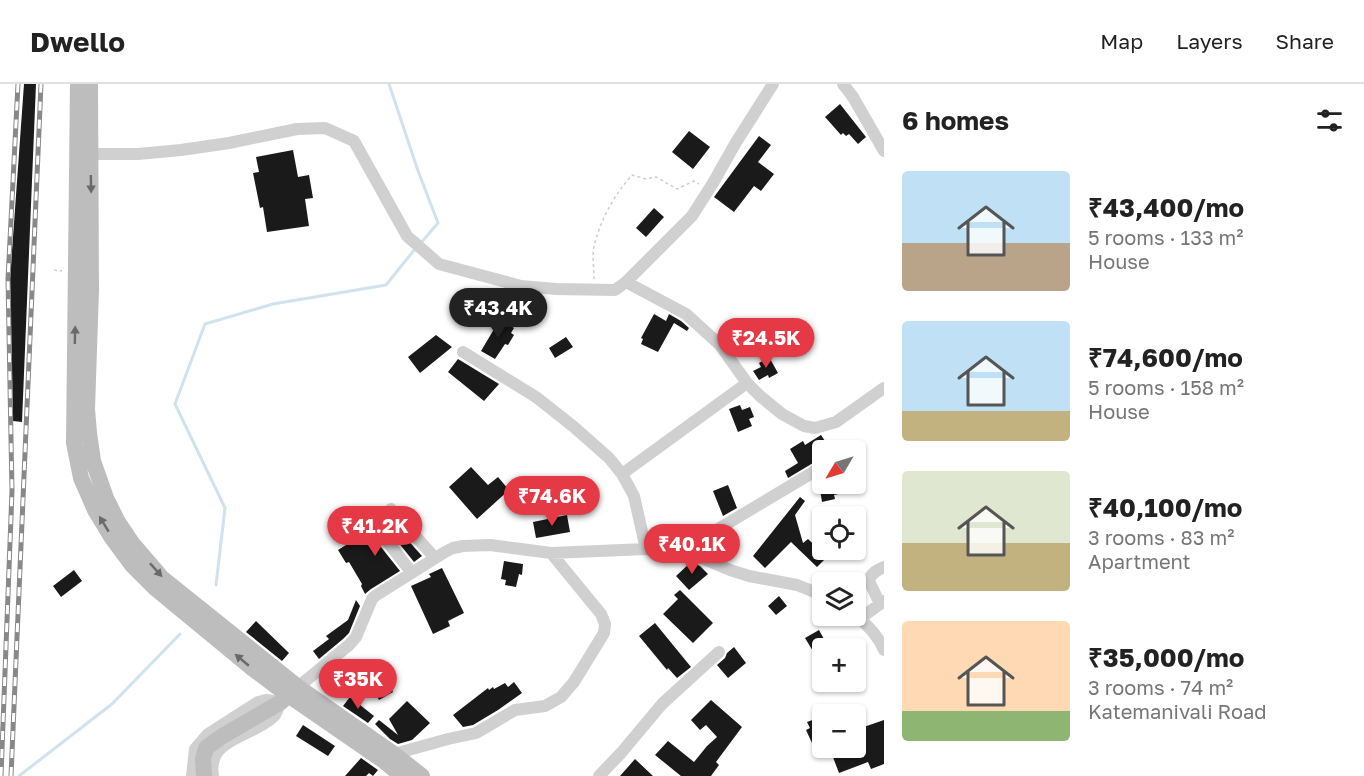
<!DOCTYPE html>
<meta charset="utf-8">
<style>
:root{--surface:#fff;--page:#f6f6f6;--text:#222;--muted:#767676;--line:#e0e0e0;--accent:#e63946}
body{margin:0;font-family:"Golos Text",sans-serif;background:var(--page);color:var(--text);height:100vh;display:flex;flex-direction:column;font-size:22px;white-space:nowrap}
*{box-sizing:border-box;margin:0}
p{font-size:20px;color:var(--muted)}
.icon{flex:none;width:33px;height:33px;fill:none;stroke:currentColor;stroke-width:2;stroke-linecap:round;stroke-linejoin:round}
.map{position:relative;flex:1;overflow:hidden}
.panel{display:flex;flex-direction:column;background:var(--surface);width:480px}
.panel>*{flex:none}
.needle{width:39px;rotate:232deg}
.fabs{position:absolute;left:812px;top:356px;display:grid;gap:12px}
.fabs a{display:grid;place-items:center;width:54px;height:54px;border-radius:6px;background:var(--surface);box-shadow:0 2px 4px #0004;font-size:30px}
.price{position:absolute;translate:-50% -51px;padding:0 14px;border-radius:21px;background:var(--accent);color:#fff;font-size:20px;line-height:39px;filter:drop-shadow(0 2px 3px #0008)}
.price::after{content:'';position:absolute;left:50%;top:36px;width:18px;height:14px;margin-left:-9px;background:inherit;clip-path:polygon(0 0,100% 0,50% 100%)}
.price.active{background:#222;color:#fff}
ul{padding:0;list-style:none}
li{display:flex;align-items:center;gap:18px;height:150px;padding:0 18px}
li span{display:grid;place-items:center;flex:none;width:168px;height:120px;border-radius:6px;color:#555}
li>.icon{margin-inline-start:auto}
span .icon{width:72px;height:72px;fill:#fffc;stroke-width:1}
li b{font-size:26px}
h2{display:flex;justify-content:space-between;align-items:center;height:72px;padding:0 18px;font-size:26px}
header{display:flex;align-items:center;gap:36px;box-sizing:border-box;height:84px;padding:0 30px;background:var(--surface);border-bottom:2px solid var(--line)}
header strong{font-size:28px}
nav{display:flex;gap:33px;margin-inline-start:auto;font-size:21px}
main{display:flex;flex:1;min-height:0}
.map>svg:first-child{display:block}
.lines{fill:none;stroke-linecap:round;stroke-linejoin:round}
.stream{stroke:#cfe2ee;stroke-width:3}
.building{fill:#1a1a1a}
.path{stroke:#cdcdcd;stroke-width:1.5;stroke-dasharray:3 3;stroke-linecap:butt}
.minor{stroke:#d0d0d0;stroke-width:12}
.secondary{stroke:#bdbdbd;stroke-width:16}
.rail-casing{stroke:#888;stroke-width:5}
.rail{stroke:#fff;stroke-width:3;stroke-dasharray:9;stroke-linecap:butt}
.oneway{fill:#6a6a6a}
</style>
<header>
<strong>Dwello</strong>
<nav><a>Map</a><a>Layers</a><a>Share</a></nav>
</header>
<main>
<div class="map">
<svg width="884" height="692" viewBox="0 0 884 692">
<rect width="100%" height="100%" fill="#fff"/>
<g class="lines">
<path class="stream" d="M389,0L417,84L438,139L420,160
M216,501L225,424L175,320L205,240L273,220L386,201L415,165
M19,692L112,620L180,550"/>
</g>
<path class="building" d="M24,0H36L22,338L13,337L10,195Z
M840,20L866,53L858,60L849,50L846,52L843,49L841,51L825,33Z
M689,47L710,63L693,85L672,68Z
M759,52L771,61L758,78L774,90L761,107L754,102L734,128L714,113Z
M293,66L298,93L309,91L313,114L305,115L309,142L267,148L263,123L260,124L253,89L259,88L256,73Z
M654,124L664,133L646,153L636,144Z
M654,230L666,237L669,230L681,237L689,244L687,247L674,239L658,268L641,260L643,255L641,254Z
M500,235L514,244L511,249L514,251L508,261L505,260L495,275L481,267Z
M436,251L452,263L420,289L408,273Z
M566,253L573,263L555,274L549,264Z
M769,273L778,289L769,294L768,291L759,296L753,287L761,283L759,279Z
M458,275L499,300L484,317L448,288Z
M740,321L742,326L750,323L754,333L749,335L752,342L738,348L729,325Z
M821,351L831,366H822V375L818,376L788,394L785,387L798,379L790,365L803,357L805,361Z
M471,383L488,401L498,393L509,406L477,435L449,403Z
M819,399H850L852,407L834,411L835,415L822,418Z
M728,401L737,424L723,432L713,407Z
M800,413L805,417L795,431L803,459L808,455L827,473L817,483L791,458L765,484L753,472Z
M567,431L570,448L536,454L533,438Z
M389,435L422,472L414,478L390,448L383,445L379,446L376,450L377,458L400,487L371,505L365,510L361,502L362,500L349,478L346,479L338,466L367,448L370,452Z
M504,477L523,480L522,491L519,490L516,503L505,501L506,496L501,495Z
M691,478L700,482L708,490L689,506L676,492Z
M442,484L464,529L448,537L450,542L433,550L411,502L431,493L429,490Z
M74,486L82,497L61,513L53,502Z
M680,506L713,539L693,559L663,530L678,515L674,511Z
M779,512L787,522L776,531L768,522Z
M356,516L360,522L349,549L343,555L319,575L313,567L329,555L326,552L348,536Z
M256,537L289,569L282,577L246,548Z
M655,539L691,583L677,594L668,584L667,586L639,552Z
M819,546L829,564H822V582L805,554Z
M734,563L746,579L728,594L717,581L725,574L727,569Z
M384,590L393,608L379,616L369,598Z
M514,598L522,609L498,626L473,641L463,643L453,631L488,604L489,606L493,603L494,605L505,599L508,603Z
M350,613L374,632L368,639L343,622Z
M711,616L742,643L716,678L719,681L711,692H681L655,671L668,657L694,678L707,662L717,653L706,641L700,646L691,636Z
M407,617L430,639L412,656L398,660L390,655L375,640L379,636L398,651L389,635Z
M815,635L817,639L822,637V663H855V646L884,636V680L871,685L868,678L839,689L831,668L823,673L815,658L812,659L806,646L810,644L807,638Z
M303,641L335,662L328,672L296,652Z
M361,674L378,686L373,692L369,689L366,692H345Z
M635,675L653,692H620Z"/>
<g class="lines">
<path class="path" d="M54,186L62,187
M594,195C594,185 592,172 594,162C601,135 614,111 632,91L646,95L656,93L677,105L694,97L699,100"/>
<path class="minor" d="M843,0L853,13L884,67
M82,70H138L181,66L229,59L297,45L325,44L354,57L407,152L439,180L521,202L556,205L615,206L626,198L692,132L713,99L735,60L773,0
M626,198L686,230L720,261L747,299L760,312L782,330L804,342L815,344L836,338L884,304
M463,268L536,313L574,343L609,374L622,390L634,412L646,465
M622,390L747,299
M391,425L435,474
M384,453L412,489
M683,466L822,383
M880,520L869,497C870,489 878,486 884,483
M855,531C867,540 878,552 884,566
M861,536L865,531L884,517
M298,603L349,561L356,553L372,515L375,512L445,468L453,464L463,462L490,461L551,469L646,465L683,466L730,486L749,492L797,501L822,511
M394,670L448,655L476,649L515,626L545,622L561,613L574,598L604,549L605,540L601,530L551,469
M192,692L195,665L208,650L258,618L266,616L281,618C279,622 277,627 275,631C255,653 206,653 213,692
M599,692L621,669L662,620L719,568"/>
<path class="secondary" d="M78,0L74,359L81,394L95,426L112,454L132,481L155,504L252,584L288,611L384,677L402,692
M90,0L91,206L87,325L89,349L93,377L106,414L118,438L132,459L162,494L298,603L394,670L422,692
M204,692L203,675L206,664L221,653L281,618L297,604"/>
<g class="rail-casing">
<path id="rail" d="M1,692L12,407L8,195L18,0
M11,692L41,0"/>
</g>
<use href="#rail" class="rail"/>
</g>
<defs><path id="oneway-solid" d="M-6-.8H1V-3.2L6.5 0L1 3.2V.8H-6Z" transform="scale(1.5)"/></defs>
<g class="oneway">
<use href="#oneway-solid" transform="translate(91 100) rotate(89)"/>
<use href="#oneway-solid" transform="translate(75 251) rotate(-89)"/>
<use href="#oneway-solid" transform="translate(104 440) rotate(-121)"/>
<use href="#oneway-solid" transform="translate(156 486) rotate(48)"/>
<use href="#oneway-solid" transform="translate(242 576) rotate(-140)"/>
</g>
</svg>
<div class="fabs">
<a><svg class="needle" viewBox="-14 -14 28 28"><path d="M0-13l5 13h-10z" fill="#e53935"/><path d="M0 13l5-13h-10z" fill="#767676"/></svg></a>
<a><svg class="icon" aria-label="locate" viewBox="0 0 24 24"><circle cx="12" cy="12" r="6"/><path d="M12 2v4M12 18v4M2 12h4M18 12h4"/></svg></a>
<a><svg class="icon" aria-label="layers" viewBox="0 0 24 24"><path d="M12 4l9 5-9 5-9-5zM3 14l9 5 9-5"/></svg></a>
<a>+</a>
<a>−</a>
</div>
<b class="price active" style="left:498px;top:255px">₹43.4K</b>
<b class="price" style="left:766px;top:285px">₹24.5K</b>
<b class="price" style="left:552px;top:443px">₹74.6K</b>
<b class="price" style="left:375px;top:473px">₹41.2K</b>
<b class="price" style="left:692px;top:491px">₹40.1K</b>
<b class="price" style="left:358px;top:626px">₹35K</b>
</div>
<section class="panel">
<h2>6 homes<svg class="icon" aria-label="filters" viewBox="0 0 24 24"><path d="M4 7h16M4 17h16"/><circle cx="9" cy="7" r="2"/><circle cx="15" cy="17" r="2"/></svg></h2>
<ul>
<li><span style="background:linear-gradient(#bfe0f5 60%,#b9a48a 0)"><svg class="icon" aria-label="home" viewBox="0 0 24 24"><path d="M3 11l9-7 9 7M6 9v11h12V9"/></svg></span><div><b>₹43,400/mo</b><p>5 rooms · 133 m²</p><p>House</p></div></li>
<li><span style="background:linear-gradient(#bfe0f5 75%,#c2b280 0)"><svg class="icon" aria-label="home" viewBox="0 0 24 24"><path d="M3 11l9-7 9 7M6 9v11h12V9"/></svg></span><div><b>₹74,600/mo</b><p>5 rooms · 158 m²</p><p>House</p></div></li>
<li><span style="background:linear-gradient(#dfe7d0 60%,#c2b280 0)"><svg class="icon" aria-label="home" viewBox="0 0 24 24"><path d="M3 11l9-7 9 7M6 9v11h12V9"/></svg></span><div><b>₹40,100/mo</b><p>3 rooms · 83 m²</p><p>Apartment</p></div></li>
<li><span style="background:linear-gradient(#ffd9b3 75%,#8fb573 0)"><svg class="icon" aria-label="home" viewBox="0 0 24 24"><path d="M3 11l9-7 9 7M6 9v11h12V9"/></svg></span><div><b>₹35,000/mo</b><p>3 rooms · 74 m²</p><p>Katemanivali Road</p></div></li>
</ul>
</section>
</main>
